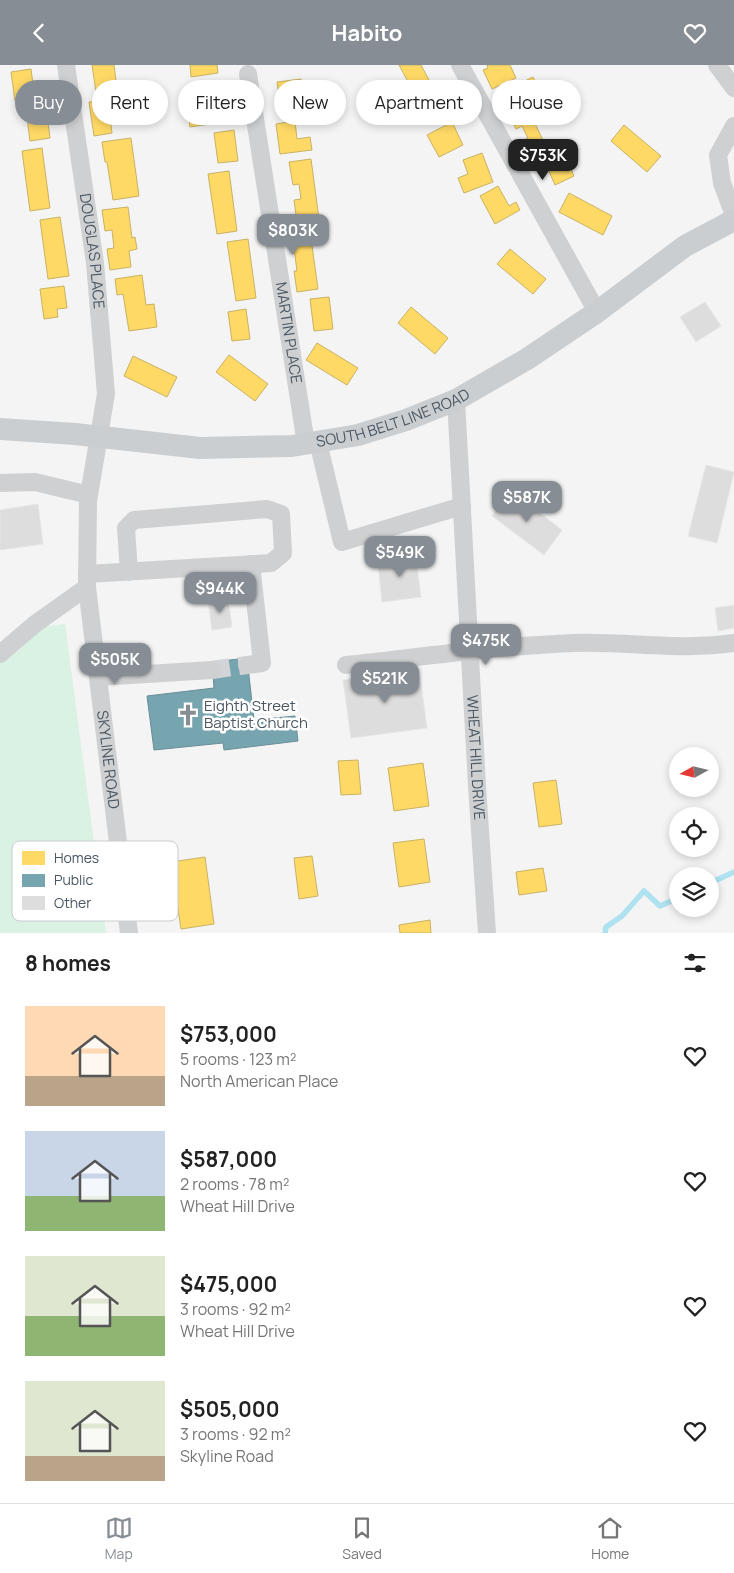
<!DOCTYPE html>
<meta charset="utf-8">
<style>
:root{--surface:#fff;--page:#f6f6f6;--text:#222;--muted:#767676;--line:#e0e0e0;--accent:#868d94}
body{margin:0;font-family:Manrope,sans-serif;background:var(--page);color:var(--text);height:100vh;display:flex;flex-direction:column;font-size:19px;white-space:nowrap}
*{box-sizing:border-box;margin:0}
p{font-size:16px;color:var(--muted)}
.icon{flex:none;width:28px;height:28px;fill:none;stroke:currentColor;stroke-width:2;stroke-linecap:round;stroke-linejoin:round}
.map{position:relative;height:868px;overflow:hidden}
.drawer{display:flex;flex-direction:column;background:var(--surface);flex:1}
.drawer>*{flex:none}
.top-card{position:absolute;left:15px;top:15px;width:705px;height:45px;display:flex;gap:10px}
.needle{width:32px;rotate:262deg}
.buttons{position:absolute;left:669px;top:682px;display:grid;gap:10px}
.buttons a{display:grid;place-items:center;width:50px;height:50px;border-radius:50%;background:var(--surface);box-shadow:0 2px 8px #0003;font-size:25px}
.price{position:absolute;translate:-50% -42px;padding:0 11px;border-radius:10px;background:var(--accent);color:#fff;font-size:16px;line-height:32px;filter:drop-shadow(0 1px 2px #0008)}
.price::after{content:'';position:absolute;left:50%;top:30px;width:15px;height:11px;margin-left:-8px;background:inherit;clip-path:polygon(0 0,100% 0,50% 100%)}
.price.on{background:#222;color:#fff}
ul{padding:0;list-style:none}
li{display:flex;align-items:center;gap:15px;height:125px;padding:0 25px}
li span{display:grid;place-items:center;flex:none;width:140px;height:100px;border-radius:0px;color:#555}
li>.icon{margin-inline-start:auto}
span .icon{width:60px;height:60px;fill:#fffc;stroke-width:1}
li b{font-size:21px}
h2{display:flex;justify-content:space-between;align-items:center;height:60px;padding:0 25px;font-size:21px}
.pill{padding:0 18px;border-radius:22px;background:var(--surface);box-shadow:0 2px 8px #0003;font-size:18px;line-height:45px}
.pill.on{background:var(--accent);color:#fff}
header{display:flex;justify-content:space-between;align-items:center;height:65px;padding:0 25px;background:var(--accent);color:#fff;font-size:22px;font-weight:700}
.tabs{display:flex;justify-content:space-around;align-items:center;height:70px;border-top:1px solid var(--line);background:var(--surface);font-size:14px;color:var(--muted)}
.tabs a{display:grid;justify-items:center;gap:2px}
.tabs .on{color:var(--accent)}
.map>svg:first-child{display:block}
.green{fill:#d9f2e3}
.homes{fill:#ffd966;stroke:#c9b264}
.public{fill:#76a5af;stroke:#698d98}
.lines{fill:none;stroke-linecap:round;stroke-linejoin:round}
.stream{stroke:#aee2f0;stroke-width:5.5}
.building{fill:#ddddde;stroke:#e5e6e7}
.minor-tunnel{stroke:#d2d4d7;stroke-width:18;stroke-dasharray:18 9;stroke-linecap:butt}
.minor{stroke:#ced0d2;stroke-width:18}
.major{stroke:#caced1;stroke-width:22}
.labels{text-anchor:middle;stroke-width:5;stroke-linejoin:round;paint-order:stroke}
.street-label{font-size:15px;fill:#4a5661;stroke:#fff}
.poi-label{font-size:15px;fill:#4a5661;stroke:#fff;text-anchor:start}
.key{fill:#fff;stroke:#c9ccd0;stroke-width:1}
.key-label{font-size:14px;fill:#4a5661}
</style>
<header><svg class="icon" aria-label="back" viewBox="0 0 24 24"><path d="M15 5l-7 7 7 7"/></svg>Habito<svg class="icon" aria-label="heart" viewBox="0 0 24 24"><path d="M12 20l-8-8c-3-5 5-10 8-4 3-6 11-1 8 4z"/></svg></header>
<div class="map">
<svg width="734" height="868" viewBox="0 0 734 868">
<rect width="100%" height="100%" fill="#f4f4f4"/>
<path class="green" d="M65,559L106,868H0V587H17L42,562Z"/>
<path class="homes" d="M92,0H114L117,24L96,27Z
M190,0H217L218,8L191,12Z
M399,0H421L429,15L412,24Z
M487,0H510L516,13L492,24L483,5L488,3Z
M31,4L35,34L15,36L11,7Z
M533,12L548,42L531,50L548,86L531,94L522,76L528,73L522,61L516,64L499,29Z
M301,14L305,47L282,50L277,17Z
M443,17L457,45L438,54L425,26Z
M218,27L222,57L190,62L186,31Z
M108,35L112,68L94,71L89,37Z
M46,42L50,73L30,76L26,45Z
M295,56L297,74L310,72L312,85L280,89L276,59Z
M452,57L463,80L439,92L427,70Z
M624,60L661,91L647,107L611,76Z
M234,65L238,96L218,98L214,68Z
M131,73L139,131L113,135L107,97H105L102,77Z
M42,83L50,143L30,146L22,86Z
M563,87L574,111L555,120L544,95Z
M482,88L493,117L464,128L458,113L468,109L463,95Z
M311,94L319,154L297,157L294,135L301,134L299,119L293,120L289,97Z
M229,106L237,166L217,169L208,109Z
M498,121L509,141L516,137L520,145L495,159L480,131Z
M569,128L612,151L603,170L559,147Z
M128,142L132,173L135,172L137,184L129,186L131,202L110,205L107,184L114,183L112,165L105,166L102,145Z
M60,152L69,211L48,214L40,155Z
M310,166L318,224L297,227L294,206H297L292,168Z
M248,174L256,233L236,236L227,177Z
M510,184L546,214L533,229L497,199Z
M142,210L146,240L154,239L157,262L129,266L123,229L117,230L115,214Z
M64,221L67,243L57,244L58,252L44,254L40,224Z
M329,232L333,264L314,266L310,234Z
M411,242L448,273L435,289L398,258Z
M246,244L250,274L232,276L228,247Z
M317,278L358,303L347,320L306,295Z
M229,290L268,319L255,336L216,307Z
M133,291L177,312L167,332L124,311Z
M358,695L361,729L341,730L338,696Z
M423,698L429,741L394,746L388,703Z
M556,715L562,759L539,762L533,718Z
M424,774L430,817L399,822L393,778Z
M312,791L318,831L299,834L294,793Z
M205,792L214,859L181,864L171,797Z
M543,803L547,826L519,830L516,807Z
M430,855L431,868H400L399,860Z"/>
<path class="public" d="M247,593L254,655L295,651L298,676L224,685L223,678L154,685L147,631L214,623L212,597Z"/>
<g class="lines">
<path class="stream" d="M710,818L734,807
M605,868L606,862L622,851L644,826L660,841L678,833"/>
</g>
<path class="building" d="M705,237L721,261L696,277L680,252Z
M706,400L734,407L717,478L688,471Z
M511,426L562,465L544,490L492,451Z
M38,439L43,479L0,485V445Z
M415,486L421,532L382,537L378,500L389,499L388,489Z
M228,534L232,562L212,565L208,536Z
M734,540V563L718,566L715,543Z
M419,604L427,663L351,673L343,615Z"/>
<g class="lines">
<path class="minor-tunnel" d="M212,605L247,600"/>
<g class="minor">
<path id="s1" d="M66,0L95,198L106,329L88,436L87,522L129,868"/>
<path d="M460,0L597,247"/>
<path d="M717,0L734,23"/>
<path id="s2" d="M248,9L306,379"/>
<path d="M734,61L718,90L722,118L734,150"/>
<path id="s3" d="M456,335L477,721L487,868"/>
<path d="M318,377L342,477L462,441"/>
<path d="M0,418L35,417L89,430"/>
<path d="M87,509L271,498L283,488L281,449L267,444L134,455L126,463L129,507"/>
<path d="M0,589L35,559L87,522"/>
<path d="M247,600L262,598L251,499"/>
<path d="M346,600C421,592 498,581 574,578C627,576 681,586 734,578"/>
<path d="M98,612L212,605"/>
</g>
<path class="major" id="s4" d="M0,364L75,369L200,383L292,381L358,370L406,355L456,335L527,294L597,247L685,181L734,155"/>
</g>
<defs>
<g id="church-bare" transform="scale(1.725)"><path d="M-1.2-6h2.4v3.5h3.3v2.4h-3.3V6h-2.4V-.1h-3.3v-2.4h3.3Z" fill="#868d94" stroke="#fff" stroke-width="2.5" paint-order="stroke"/></g>
</defs>
<g fill-rule="evenodd">
<use href="#church-bare" x="188" y="650"/>
</g>
<g class="labels">
<g class="street-label">
<text dy="5" stroke="none"><textPath href="#s1" startOffset="188">DOUGLAS PLACE</textPath></text>
<text dy="5" stroke="none"><textPath href="#s2" startOffset="262">MARTIN PLACE</textPath></text>
<text dy="5" stroke="none"><textPath href="#s4" startOffset="398">SOUTH BELT LINE ROAD</textPath></text>
<text dy="5" stroke="none"><textPath href="#s3" startOffset="358">WHEAT HILL DRIVE</textPath></text>
<text dy="5" stroke="none"><textPath href="#s1" startOffset="700">SKYLINE ROAD</textPath></text>
</g>
<g class="poi-label">
<text x="204" y="646">Eighth Street<tspan x="204" dy="17">Baptist Church</tspan></text>
</g>
</g>
<rect x="12" y="776" width="166" height="80" rx="8" class="key"/>
<rect x="22" y="786" width="23" height="14" fill="#ffd966"/>
<rect x="22" y="809" width="23" height="13" fill="#76a5af"/>
<rect x="22" y="831" width="23" height="14" fill="#ddddde"/>
<g class="key-label">
<text x="54" y="798">Homes</text>
<text x="54" y="820">Public</text>
<text x="54" y="843">Other</text>
</g>
</svg>
<div class="buttons">
<a><svg class="needle" viewBox="-14 -14 28 28"><path d="M0-13l5 13h-10z" fill="#e53935"/><path d="M0 13l5-13h-10z" fill="#767676"/></svg></a>
<a><svg class="icon" aria-label="locate" viewBox="0 0 24 24"><circle cx="12" cy="12" r="6"/><path d="M12 2v4M12 18v4M2 12h4M18 12h4"/></svg></a>
<a><svg class="icon" aria-label="layers" viewBox="0 0 24 24"><path d="M12 4l9 5-9 5-9-5zM3 14l9 5 9-5"/></svg></a>
</div>
<b class="price on" style="left:543px;top:116px">$753K</b>
<b class="price" style="left:293px;top:191px">$803K</b>
<b class="price" style="left:527px;top:458px">$587K</b>
<b class="price" style="left:400px;top:513px">$549K</b>
<b class="price" style="left:220px;top:549px">$944K</b>
<b class="price" style="left:486px;top:601px">$475K</b>
<b class="price" style="left:115px;top:620px">$505K</b>
<b class="price" style="left:385px;top:639px">$521K</b>
<div class="top-card">
<a class="pill on">Buy</a>
<a class="pill">Rent</a>
<a class="pill">Filters</a>
<a class="pill">New</a>
<a class="pill">Apartment</a>
<a class="pill">House</a>
</div>
</div>
<section class="drawer">
<h2>8 homes<svg class="icon" aria-label="filters" viewBox="0 0 24 24"><path d="M4 7h16M4 17h16"/><circle cx="9" cy="7" r="2"/><circle cx="15" cy="17" r="2"/></svg></h2>
<ul>
<li><span style="background:linear-gradient(#ffd9b3 70%,#b9a48a 0)"><svg class="icon" aria-label="home" viewBox="0 0 24 24"><path d="M3 11l9-7 9 7M6 9v11h12V9"/></svg></span><div><b>$753,000</b><p>5 rooms · 123 m²</p><p>North American Place</p></div><svg class="icon" aria-label="heart" viewBox="0 0 24 24"><path d="M12 20l-8-8c-3-5 5-10 8-4 3-6 11-1 8 4z"/></svg></li>
<li><span style="background:linear-gradient(#c9d6e8 65%,#8fb573 0)"><svg class="icon" aria-label="home" viewBox="0 0 24 24"><path d="M3 11l9-7 9 7M6 9v11h12V9"/></svg></span><div><b>$587,000</b><p>2 rooms · 78 m²</p><p>Wheat Hill Drive</p></div><svg class="icon" aria-label="heart" viewBox="0 0 24 24"><path d="M12 20l-8-8c-3-5 5-10 8-4 3-6 11-1 8 4z"/></svg></li>
<li><span style="background:linear-gradient(#dfe7d0 60%,#8fb573 0)"><svg class="icon" aria-label="home" viewBox="0 0 24 24"><path d="M3 11l9-7 9 7M6 9v11h12V9"/></svg></span><div><b>$475,000</b><p>3 rooms · 92 m²</p><p>Wheat Hill Drive</p></div><svg class="icon" aria-label="heart" viewBox="0 0 24 24"><path d="M12 20l-8-8c-3-5 5-10 8-4 3-6 11-1 8 4z"/></svg></li>
<li><span style="background:linear-gradient(#dfe7d0 75%,#b9a48a 0)"><svg class="icon" aria-label="home" viewBox="0 0 24 24"><path d="M3 11l9-7 9 7M6 9v11h12V9"/></svg></span><div><b>$505,000</b><p>3 rooms · 92 m²</p><p>Skyline Road</p></div><svg class="icon" aria-label="heart" viewBox="0 0 24 24"><path d="M12 20l-8-8c-3-5 5-10 8-4 3-6 11-1 8 4z"/></svg></li>
</ul>
</section>
<nav class="tabs">
<a class="on"><svg class="icon" aria-label="map" viewBox="0 0 24 24"><path d="M3 6l6-2 6 2 6-2v14l-6 2-6-2-6 2zM9 4v14M15 6v14"/></svg>Map</a>
<a><svg class="icon" aria-label="saved" viewBox="0 0 24 24"><path d="M7 4h10v16l-5-4-5 4z"/></svg>Saved</a>
<a><svg class="icon" aria-label="home" viewBox="0 0 24 24"><path d="M3 11l9-7 9 7M6 9v11h12V9"/></svg>Home</a>
</nav>
